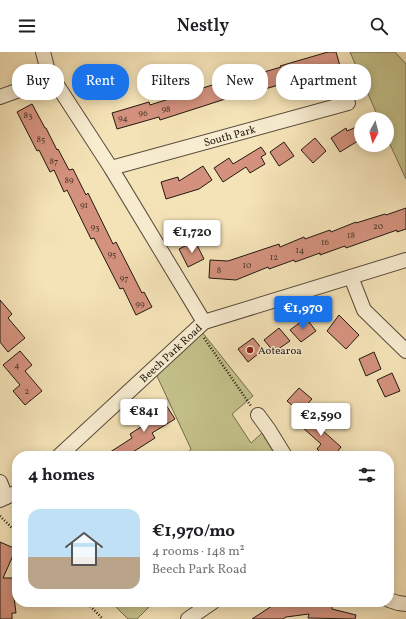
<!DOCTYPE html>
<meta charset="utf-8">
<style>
:root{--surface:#fff;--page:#f6f6f6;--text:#202124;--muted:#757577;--line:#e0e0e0;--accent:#1a73e8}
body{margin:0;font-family:Vollkorn,serif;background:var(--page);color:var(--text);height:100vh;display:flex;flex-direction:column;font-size:15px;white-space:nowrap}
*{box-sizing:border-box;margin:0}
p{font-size:13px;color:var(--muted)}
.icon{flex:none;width:22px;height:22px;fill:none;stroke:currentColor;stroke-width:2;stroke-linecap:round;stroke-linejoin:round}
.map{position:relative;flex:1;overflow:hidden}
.panel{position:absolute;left:12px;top:399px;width:382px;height:156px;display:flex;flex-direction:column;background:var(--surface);border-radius:16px;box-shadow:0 2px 10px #0003}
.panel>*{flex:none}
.hud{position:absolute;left:12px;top:12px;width:382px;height:36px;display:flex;gap:8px}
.needle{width:26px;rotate:187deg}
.fabs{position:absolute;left:354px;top:60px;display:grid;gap:8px}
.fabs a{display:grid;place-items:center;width:40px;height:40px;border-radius:50%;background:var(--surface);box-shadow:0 2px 10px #0003;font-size:20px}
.price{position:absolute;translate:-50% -34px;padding:0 9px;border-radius:4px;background:#fff;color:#222;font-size:13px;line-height:26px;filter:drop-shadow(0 1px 2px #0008)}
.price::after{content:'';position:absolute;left:50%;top:24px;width:12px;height:9px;margin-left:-6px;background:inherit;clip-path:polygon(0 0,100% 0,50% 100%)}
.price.on{background:var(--accent);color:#fff}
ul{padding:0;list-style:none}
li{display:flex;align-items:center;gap:12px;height:100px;padding:0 16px}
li+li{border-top:1px solid var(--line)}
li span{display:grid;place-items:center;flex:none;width:112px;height:80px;border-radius:12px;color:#555}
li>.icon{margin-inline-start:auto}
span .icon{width:48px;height:48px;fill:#fffc;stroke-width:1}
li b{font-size:17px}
h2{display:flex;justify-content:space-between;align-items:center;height:48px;padding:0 16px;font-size:17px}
.tag{padding:0 14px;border-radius:16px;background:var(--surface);box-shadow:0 2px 10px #0003;font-size:14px;line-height:36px}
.tag.on{background:var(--accent);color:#fff}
header{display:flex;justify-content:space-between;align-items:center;height:52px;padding:0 16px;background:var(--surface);font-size:18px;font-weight:600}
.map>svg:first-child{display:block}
.green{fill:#c4c18a;stroke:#736d4e}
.building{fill:#d4927e;stroke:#221911}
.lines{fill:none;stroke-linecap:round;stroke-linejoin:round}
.minor-casing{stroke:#574c3b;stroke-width:16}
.path{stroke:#221911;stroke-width:2.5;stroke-dasharray:1 2;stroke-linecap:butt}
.minor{stroke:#f8edd1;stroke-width:14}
.poi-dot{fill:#8f2418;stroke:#f8edd1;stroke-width:1.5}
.labels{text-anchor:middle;stroke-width:3;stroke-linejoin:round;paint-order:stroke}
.number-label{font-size:9px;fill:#4e372c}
.street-label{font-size:11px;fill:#221911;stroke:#f8edd1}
.poi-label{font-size:11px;fill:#221911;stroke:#f8edd1;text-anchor:start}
</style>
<header><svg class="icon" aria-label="menu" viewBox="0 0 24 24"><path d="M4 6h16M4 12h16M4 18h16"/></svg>Nestly<svg class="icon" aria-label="search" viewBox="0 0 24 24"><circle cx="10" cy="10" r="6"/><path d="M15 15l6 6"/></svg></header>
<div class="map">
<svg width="406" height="567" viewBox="0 0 406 567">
<rect width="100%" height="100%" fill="#f5e3b8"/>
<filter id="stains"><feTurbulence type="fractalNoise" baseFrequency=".005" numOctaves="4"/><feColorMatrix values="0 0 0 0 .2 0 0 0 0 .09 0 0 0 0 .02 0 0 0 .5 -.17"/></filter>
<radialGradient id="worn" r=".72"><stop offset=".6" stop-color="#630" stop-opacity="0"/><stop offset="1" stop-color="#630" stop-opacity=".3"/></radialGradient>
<path class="green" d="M350,0H395L406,12V127L387,86V67H379Z
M202,280L253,344L232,362L251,391L262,381L276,404H185L191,397L156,322Z
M111,550H154L137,567H128Z"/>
<path class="building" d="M328,0H336L340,14L282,31V32L265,37L264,35L241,42L160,68L159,65L117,77L112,61L149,50L150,53L234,26L253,21L254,23L281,15L280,14Z
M32,52L45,76H46L57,98L58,97L69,118L73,117L86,143L88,141L113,192L116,190L142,241L144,240L152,255L136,263L123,236L120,237L94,186L91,187L67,138L64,140L54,118L50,120L39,98L37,99L17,60Z
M361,73V87L340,100L331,86L346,76L347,79Z
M315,86L326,99L313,111L301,98Z
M284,90L294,104L279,114L270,100Z
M261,95L266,102L261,105L265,112L250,121L246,115L223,130L214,116L229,106L233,112Z
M203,114L212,128L199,137L166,147L161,130L178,125L179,129Z
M406,156V177L397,180V178L346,196L345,194L320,203V201L295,210L294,208L269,217L268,215L236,228L209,226L210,208L228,209L279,192L280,195L304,185L305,187L330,178L331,180L356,170V171L385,162L386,163Z
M195,189L204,207L188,215L179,197Z
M0,248L12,262L8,266L25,286L8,300L0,290Z
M339,263L359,283L346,297L327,279Z
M306,266L316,279L301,290L290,278Z
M279,276L290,289L274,300L264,288Z
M253,286L263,298L248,310L238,297Z
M20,299L32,313L25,319L42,339L25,353L13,339L20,333L3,313Z
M374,300L381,317L366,324L359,307Z
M392,321L400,339L385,345L377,328Z
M299,336L312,347L300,360L287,349Z
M166,353L175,367L152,381L155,386L133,400L135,404H104L132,386L130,382L152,368L149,364Z
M314,362L327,373L322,378L341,395L334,404H324L317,397L321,392L302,375Z
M0,490L16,497L3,526H17V538L13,537L16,561H12V567H0Z
M278,550H315L332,552V557L356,563L355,567L308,566L309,562L286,565L283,567H252Z"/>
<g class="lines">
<g class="minor-casing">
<g id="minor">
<path d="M43,0L48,19L111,116L204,270"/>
<path d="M0,45L22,37L48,19"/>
<path id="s1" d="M111,116L348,51"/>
<path d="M351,225L364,258L406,299"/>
<path d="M258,363L269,378L285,404"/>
<path id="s2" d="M59,404L204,270L406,208"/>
<path d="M0,430L6,445"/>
<path d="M0,448L17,440"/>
<path d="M389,548L398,551L406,552"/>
<path d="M188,567L213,550"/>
</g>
</g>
<path class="path" d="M204,286L251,354
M0,464L17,481
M86,550L103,567"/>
<use href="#minor" class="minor"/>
</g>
<circle class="poi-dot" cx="250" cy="298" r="4"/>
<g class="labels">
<g class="number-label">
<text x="166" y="60">98</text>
<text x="143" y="64">96</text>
<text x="28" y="66">83</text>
<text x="123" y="69">94</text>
<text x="41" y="90">85</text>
<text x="54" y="112">87</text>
<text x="69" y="131">89</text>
<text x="84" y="156">91</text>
<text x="378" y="177">20</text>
<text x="95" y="178">93</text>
<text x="351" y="186">18</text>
<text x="325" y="193">16</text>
<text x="300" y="201">14</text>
<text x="112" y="205">95</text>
<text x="274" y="208">12</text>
<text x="247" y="216">10</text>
<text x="219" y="221">8</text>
<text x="124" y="229">97</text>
<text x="140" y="255">99</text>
<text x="17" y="316">4</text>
<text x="27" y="342">2</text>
</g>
<g class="street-label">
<text dy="4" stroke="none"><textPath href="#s1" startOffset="123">South Park</textPath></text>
<text dy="4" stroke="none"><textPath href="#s2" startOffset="152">Beech Park Road</textPath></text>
</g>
<g class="poi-label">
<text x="258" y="302">Aotearoa</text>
</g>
</g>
<rect width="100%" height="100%" filter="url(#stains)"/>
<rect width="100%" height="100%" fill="url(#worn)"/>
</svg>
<div class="fabs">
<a><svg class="needle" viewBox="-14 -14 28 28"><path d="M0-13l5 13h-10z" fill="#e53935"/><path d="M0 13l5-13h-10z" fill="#757577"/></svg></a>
</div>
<b class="price" style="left:192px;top:202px">€1,720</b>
<b class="price on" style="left:303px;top:278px">€1,970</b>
<b class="price" style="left:144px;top:381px">€841</b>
<b class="price" style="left:321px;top:385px">€2,590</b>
<div class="hud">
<a class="tag">Buy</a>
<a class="tag on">Rent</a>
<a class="tag">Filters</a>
<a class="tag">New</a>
<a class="tag">Apartment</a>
</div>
<section class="panel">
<h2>4 homes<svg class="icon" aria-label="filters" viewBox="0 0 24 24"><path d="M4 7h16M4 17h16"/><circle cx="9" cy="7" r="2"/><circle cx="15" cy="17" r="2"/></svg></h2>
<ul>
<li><span style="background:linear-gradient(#bfe0f5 60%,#b9a48a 0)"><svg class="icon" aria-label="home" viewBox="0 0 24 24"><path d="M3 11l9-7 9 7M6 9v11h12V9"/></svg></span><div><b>€1,970/mo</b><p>4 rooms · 148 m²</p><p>Beech Park Road</p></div></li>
</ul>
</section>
</div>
